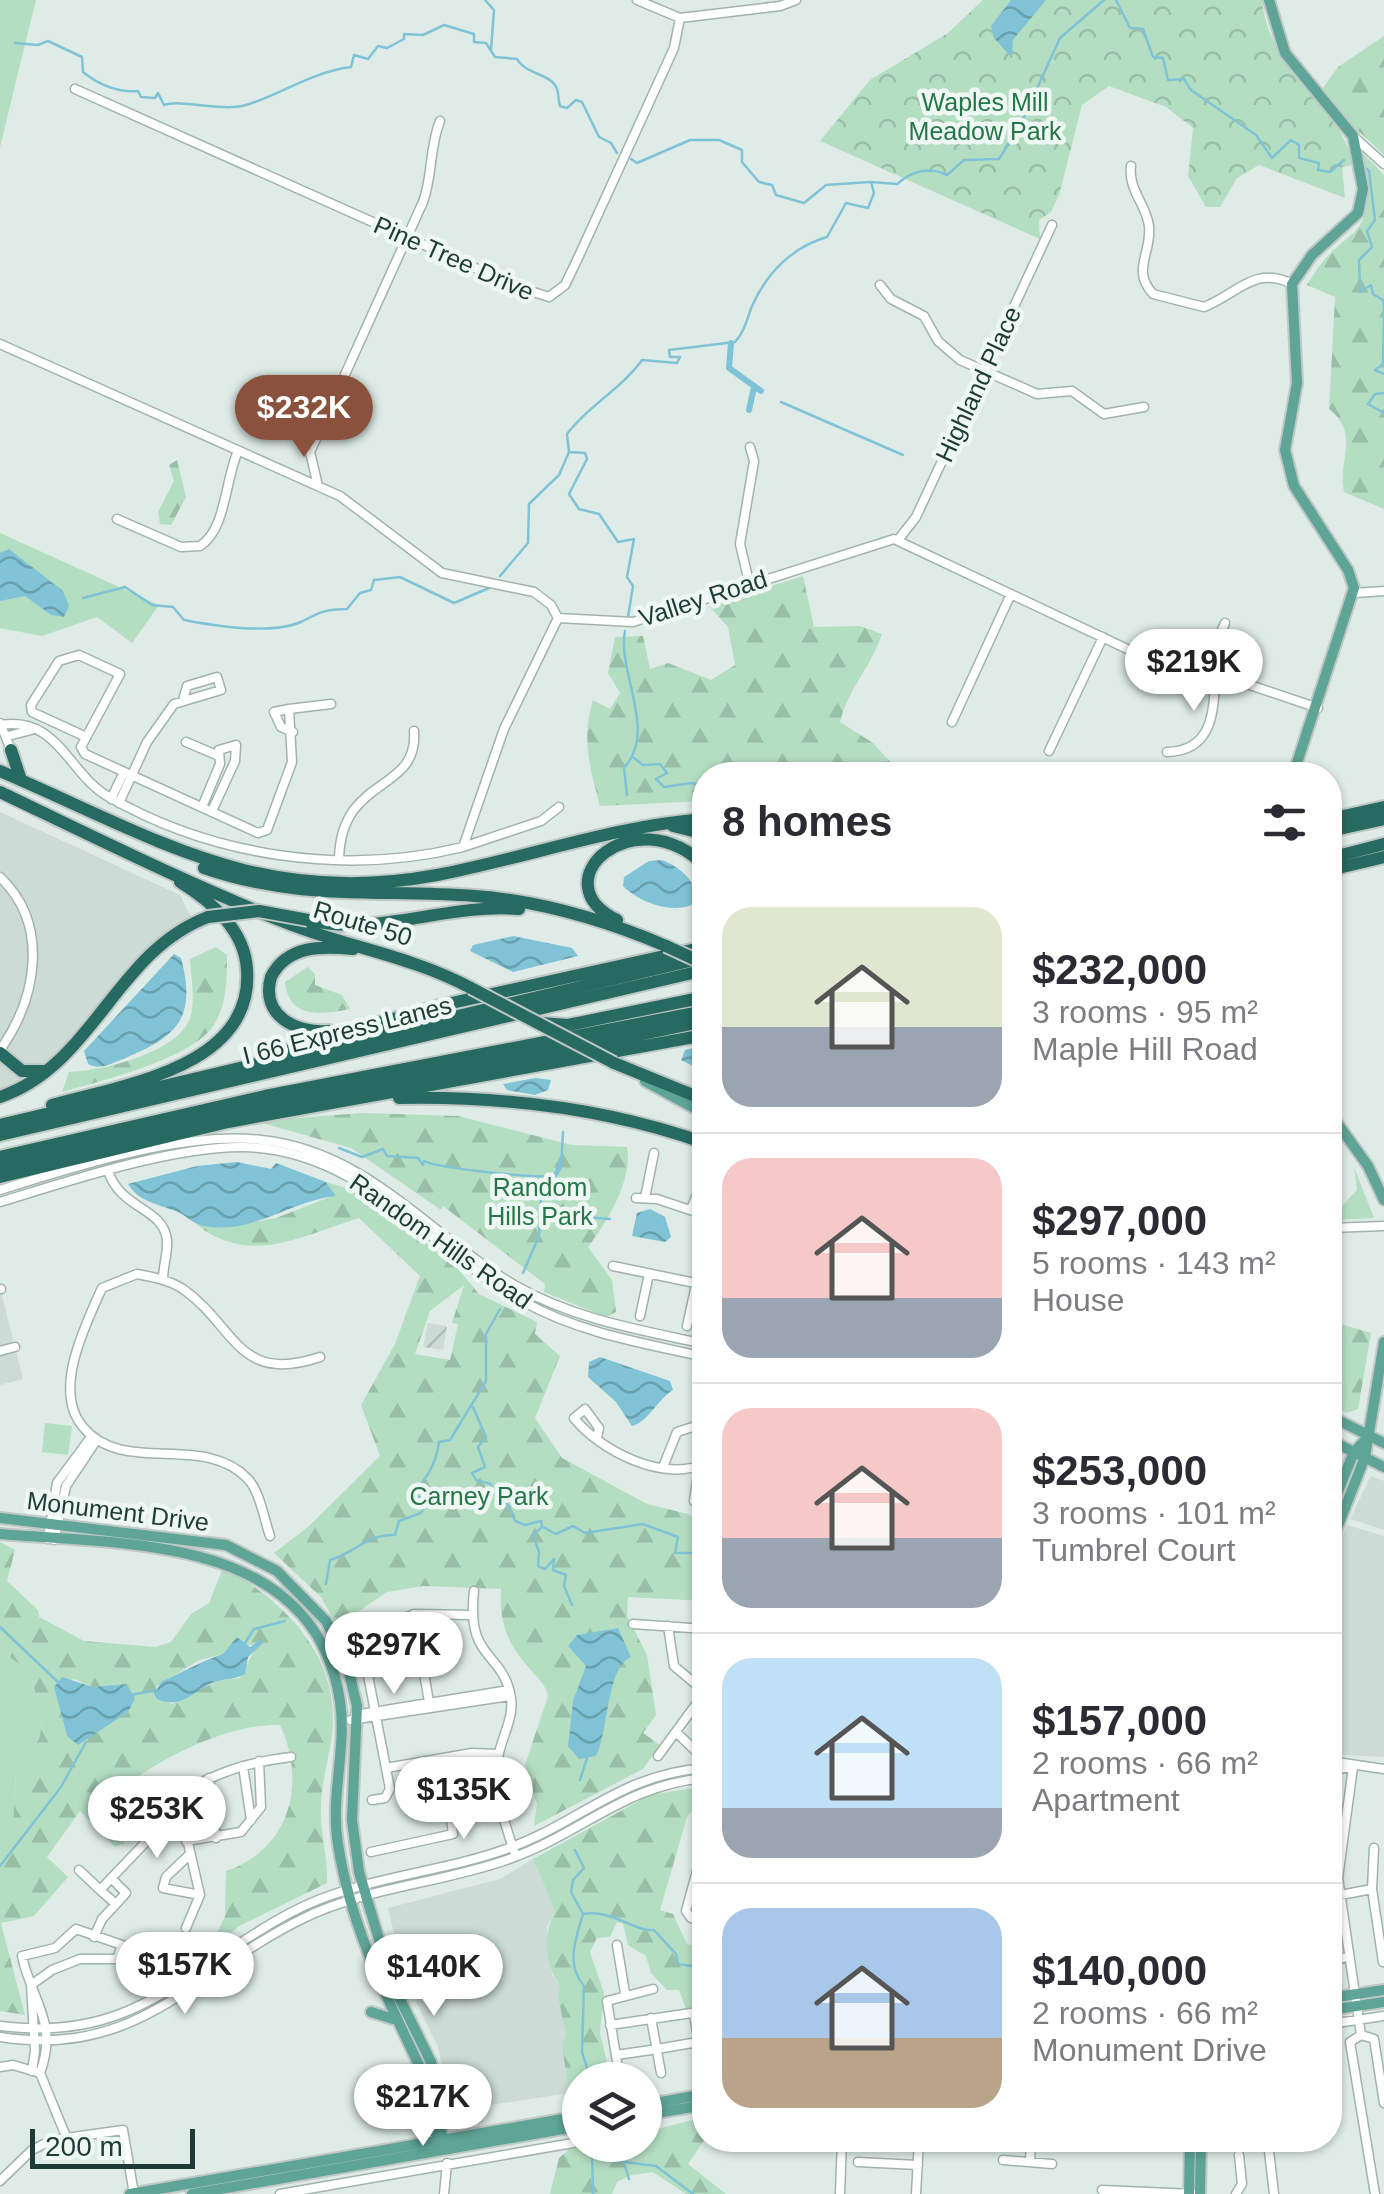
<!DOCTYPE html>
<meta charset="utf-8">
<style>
:root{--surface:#fff;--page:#f2f2f3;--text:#2b2b33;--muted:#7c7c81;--line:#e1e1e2;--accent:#8a513c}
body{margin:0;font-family:Arial,sans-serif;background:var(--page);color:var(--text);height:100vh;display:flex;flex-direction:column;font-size:38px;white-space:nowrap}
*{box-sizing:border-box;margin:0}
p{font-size:32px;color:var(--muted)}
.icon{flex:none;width:55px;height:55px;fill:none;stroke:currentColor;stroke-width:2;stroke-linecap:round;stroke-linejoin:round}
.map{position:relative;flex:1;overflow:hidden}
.details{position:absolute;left:692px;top:762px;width:650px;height:1390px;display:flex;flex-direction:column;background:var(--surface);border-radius:40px;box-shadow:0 2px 8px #0004}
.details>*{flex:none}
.controls{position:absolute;left:562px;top:2062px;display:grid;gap:20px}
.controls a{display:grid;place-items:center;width:100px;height:100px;border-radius:50%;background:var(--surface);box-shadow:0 2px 8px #0004;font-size:50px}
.scale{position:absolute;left:30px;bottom:25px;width:165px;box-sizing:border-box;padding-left:10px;border:5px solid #1e3c35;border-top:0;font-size:28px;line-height:35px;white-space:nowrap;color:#1e3c35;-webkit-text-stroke:8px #eef7f3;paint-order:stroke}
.price{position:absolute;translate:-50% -85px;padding:0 22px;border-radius:35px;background:#fff;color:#222;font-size:32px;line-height:65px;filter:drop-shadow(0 2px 5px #0008)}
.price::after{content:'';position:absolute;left:50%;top:60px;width:30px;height:22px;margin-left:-15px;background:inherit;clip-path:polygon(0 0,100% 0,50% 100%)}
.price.on{background:var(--accent);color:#fff}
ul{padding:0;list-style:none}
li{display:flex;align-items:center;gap:30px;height:250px;padding:0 30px}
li+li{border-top:2px solid var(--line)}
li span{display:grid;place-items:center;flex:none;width:280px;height:200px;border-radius:30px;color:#555}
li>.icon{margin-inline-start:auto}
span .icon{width:120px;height:120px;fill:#fffc;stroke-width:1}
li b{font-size:42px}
h2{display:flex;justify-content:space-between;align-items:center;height:120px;padding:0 30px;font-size:42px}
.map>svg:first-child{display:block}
.built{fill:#ccdbd5}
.industrial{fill:url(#industrial-furrows)}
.green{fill:#b4dec2}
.forest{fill:url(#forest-firs);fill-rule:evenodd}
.park{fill:url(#park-crowns)}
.water{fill:url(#water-waves)}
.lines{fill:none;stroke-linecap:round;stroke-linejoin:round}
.stream{stroke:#80c3d6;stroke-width:2.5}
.canal{stroke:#80c3d6;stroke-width:6}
.minor-casing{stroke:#a1b3ad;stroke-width:11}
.major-casing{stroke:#c0c8c6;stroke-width:14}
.highway-casing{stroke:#c0c8c6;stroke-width:16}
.minor{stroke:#fff;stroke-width:8}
.major{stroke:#5ea497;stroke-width:10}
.highway{stroke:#276a61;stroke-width:12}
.highway-bridge-casing{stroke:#c0c8c6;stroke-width:16;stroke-linecap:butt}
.highway-bridge{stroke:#276a61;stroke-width:12}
.labels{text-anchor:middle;stroke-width:9;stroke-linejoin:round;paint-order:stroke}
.park-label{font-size:25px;fill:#257649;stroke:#eef7f3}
.street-label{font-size:25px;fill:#1e3c35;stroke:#eef7f3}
</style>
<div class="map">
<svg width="1384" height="2194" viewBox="0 0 1384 2194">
<defs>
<pattern id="industrial-furrows" width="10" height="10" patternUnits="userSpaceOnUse" patternTransform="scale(2.5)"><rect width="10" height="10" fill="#ccdbd5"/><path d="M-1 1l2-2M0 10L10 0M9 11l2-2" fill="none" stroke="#afbdb7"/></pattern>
<pattern id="forest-firs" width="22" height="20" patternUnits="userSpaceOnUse" patternTransform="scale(2.5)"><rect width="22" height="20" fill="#b4dec2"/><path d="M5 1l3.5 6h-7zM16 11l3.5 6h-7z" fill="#9abfa7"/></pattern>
<pattern id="park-crowns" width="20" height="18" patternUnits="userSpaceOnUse" patternTransform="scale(2.5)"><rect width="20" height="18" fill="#b4dec2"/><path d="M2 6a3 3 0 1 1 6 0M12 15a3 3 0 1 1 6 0" fill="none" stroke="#9abfa7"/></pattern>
<pattern id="water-waves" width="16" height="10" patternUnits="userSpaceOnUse" patternTransform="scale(2.5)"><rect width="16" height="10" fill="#80c3d6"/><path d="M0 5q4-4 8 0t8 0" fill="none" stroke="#68a0ae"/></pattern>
</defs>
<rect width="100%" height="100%" fill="#deebe6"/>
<path class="built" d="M0,812L180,895L195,926L164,943L76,1049L0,1100Z
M0,1288L23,1379L0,1385Z
M1371,1476L1384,1481V1530L1350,1519Z
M1347,1525L1384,1536V1757L1330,1754V1563Z
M533,1859L555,1911L547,1926L548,1953L552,1975L560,1985L566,2034L562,2045L569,2093L452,2111L438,2047L405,1980L388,1908L500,1879Z"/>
<path class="industrial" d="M428,1323L447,1326L443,1350L423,1347Z"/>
<path class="green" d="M0,0H36L0,147Z
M0,533L159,605L132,643L97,617L42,636L0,628Z
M1354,1167L1374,1218L1336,1220L1341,1207L1357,1190Z
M45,1423L72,1426L68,1455L42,1452Z
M0,1650L29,1670L43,1718L39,1739L16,1774L13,1822H0Z"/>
<path class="forest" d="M1384,36V155L1352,125L1323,88L1338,67Z
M1360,150L1384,175V509L1344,492C1337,460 1361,434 1329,409L1335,297L1307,285C1348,214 1380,254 1360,150Z
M177,460L186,497L171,525L160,524L158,512L174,481L169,465Z
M803,576L814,627L860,626L882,634C871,667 848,689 840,722L873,743L895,767L933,775H705V801L600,806C590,767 581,741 593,700L610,709L620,693L608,673L615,637L643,636L650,669L668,663L711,680L735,665L728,627L709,606Z
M216,947L227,955C227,979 227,1002 215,1023C196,1058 101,1081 62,1092L69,1072C102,1071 182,1052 191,1015C195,998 191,976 190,959Z
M308,967L315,974V985L342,995L350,1009C324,1014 289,1021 285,982Z
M362,1113L458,1116L572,1145L627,1147C633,1180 607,1222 588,1247L612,1280L616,1312L606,1317L544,1292L545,1284L443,1206L441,1210L351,1148L255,1121Z
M326,1182L362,1193L453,1263L479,1294L537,1322L535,1334L560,1356L535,1418L562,1458L647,1504L688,1514L705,1526V1601L628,1597L627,1616L647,1655L656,1715L643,1733L660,1745L643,1769L534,1826L537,1804L525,1765L548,1696C545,1683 538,1679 530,1669C507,1643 499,1623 501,1589L423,1586L387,1592L337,1626L321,1597L274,1553L308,1527L380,1456L361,1405L395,1344L420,1276L359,1218C301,1236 249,1267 196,1224L220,1228L276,1218L335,1195ZM464,1285L452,1323L458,1324L450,1360L415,1354L430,1311Z
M1330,1321L1371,1333L1358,1409L1347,1413L1330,1404Z
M0,1542L15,1550L7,1581L38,1610L39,1617L84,1641L155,1647L171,1642L191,1614L209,1603L223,1568C279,1597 331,1647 333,1715C334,1746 321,1776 321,1807C320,1832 328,1857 327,1883L239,1926L208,1953L225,1916L226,1871C290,1850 307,1783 280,1725C224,1723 141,1766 103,1806L126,1834L124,1844L115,1847L80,1811L47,1857L68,1877L34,1916L1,1923L25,2015L0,2011V1822H13L16,1774L39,1739L43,1718L29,1671L0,1650ZM237,1638L243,1645H257L240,1678L219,1680L172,1704L157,1699L156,1687L199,1660L223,1654ZM74,1679L93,1687L121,1686L128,1712L103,1728L67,1736L54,1687Z
M705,1786L704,1807L694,1808L687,1817L660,1910L673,1914L687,1944L705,1948V2006L686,2009L679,1990H667L651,1973L646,1956L628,1945L623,1924L617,1922L610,1937L597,1938L590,1952L604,1993L600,2033L611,2080H580V2091L569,2093L562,2045L566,2034L558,1997L560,1985C544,1966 543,1933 555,1911L533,1859L650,1795Z
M705,2117V2139L688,2164L726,2194H686L653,2172L631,2175L617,2182L612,2194H550L559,2158L579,2141L580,2145H645V2132Z"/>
<path class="park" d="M983,0H1262C1268,66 1325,92 1348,148L1352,165L1342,167L1345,198L1259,165L1237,178L1220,207H1206L1188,176L1193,128L1166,107L1109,86L1082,105L1059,195L1051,212L1039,220L1040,239L820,141L870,80L948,33Z"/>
<path class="water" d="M1011,0H1046L1013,40L1012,58L994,38L991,26Z
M9,549L63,591L69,606L64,617L51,615L25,596L0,601V553Z
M662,860C680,867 698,882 697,902C676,916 640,903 623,886L624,877L649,861Z
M513,936L572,948L578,956L513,972L470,951L473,945Z
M174,954L181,958C197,1018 177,1037 125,1058C112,1063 100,1071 88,1064L84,1051Z
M705,1045V1072L681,1060L685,1050Z
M535,1078L551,1080L548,1090L535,1095L507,1090L503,1084Z
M237,1162L271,1169L276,1163L326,1182L336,1196C291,1200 248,1238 200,1225C190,1222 184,1213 173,1210C156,1204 137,1200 128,1184L197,1166Z
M650,1209L665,1217L671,1237L665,1242L632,1236L637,1213Z
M600,1357L670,1381L673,1390C658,1399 647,1423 632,1426L616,1402L588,1377L589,1362Z
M618,1628L631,1657C606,1668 609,1731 596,1756L579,1759L568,1746L573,1701L586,1666L568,1646L577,1635Z
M237,1637L250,1647L261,1639L263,1643L248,1657L245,1674C235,1680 223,1678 212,1683C193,1692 180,1710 157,1699L154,1694L161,1682C183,1672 200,1662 223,1654Z
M62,1677L93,1687L127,1684L135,1699L128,1712L78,1745L67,1736L54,1687Z"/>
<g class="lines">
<path class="stream" d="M485,0L494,10L491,50
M1116,0L1130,28L1143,29L1153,57L1163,58L1168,80L1184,79L1191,90L1256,135L1272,158L1291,140L1299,145V158L1319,163L1318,170L1330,172L1344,160
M15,43L38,45L48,41L82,57L83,72C99,85 119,93 138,91L141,97L155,98L158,93L164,105C182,99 222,112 246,105C278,96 311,72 351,67L354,55L368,59L378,46L387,48L404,39V34L423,35L444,25L474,34V42L486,43L495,57L517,59C526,75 551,73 557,89C559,95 558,100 560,106L567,108L576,100L582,102L599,137L611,143L617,153
M631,159L637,163L690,140H719L742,150V162L759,182L772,185L776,195L804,203L826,185L870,182
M1363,166L1369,171L1375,220L1367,231L1372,247L1359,260L1360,292L1371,285L1373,294L1383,300L1384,309
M1384,314L1383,364L1375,370L1384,374
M1384,393L1375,394L1368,404L1384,413
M781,402L903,455
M500,576L528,543L529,504L559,475L569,452
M83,598L125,587L152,605L173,607L184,620C215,626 274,635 303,621C320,612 326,609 347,609L360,593L371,590L374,580L400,577L454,603L489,588
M628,617L633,586L627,577L634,539L618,542L599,514L579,509L569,494L587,459L585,453L569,452L567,434C588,406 621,389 642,360L677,363L680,357H670L669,350L735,342C744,333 747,319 752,306C767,273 792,247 827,237L846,203L868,208L874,193L871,182L897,184C912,171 928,166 947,175L964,160L999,159L1019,128L1060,38L1104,0
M625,631C617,673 658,731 624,768L627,795
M634,758L643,765L660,764L667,773L656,779L664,787L691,783L705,786
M339,1148L362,1157L383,1149L387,1156L418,1158L423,1165L424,1161C438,1168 542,1180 555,1175L561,1158
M541,1208L568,1214
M573,1216L610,1219
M523,1273L539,1236L541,1201L561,1167L563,1132
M1330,1337L1337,1336
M473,1407L486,1437L478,1447L485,1467L472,1473L476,1480L491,1484L492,1493L509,1506L515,1521L525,1525L541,1521L542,1527L533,1535L539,1552L538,1566L545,1569L554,1559L553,1570L566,1575L564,1586L572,1605
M543,1527L556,1534L573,1526L585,1533L643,1524L678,1537L675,1553H705
M326,1584L330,1560C355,1553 367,1534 395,1535L399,1521L421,1513L427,1501L413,1494C427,1477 436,1465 439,1442L450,1440L486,1381V1334L500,1309
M0,1627L59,1683
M243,1646L254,1629L285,1621
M131,1695L157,1690
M580,1780L587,1758
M575,1850L584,1868L573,1880L571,1892L583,1914C576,1938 565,1965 584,1986L582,2052L591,2080
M0,1866L61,1787L86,1742
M583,1914C612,1909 635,1932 654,1930L676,1954L678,1964L705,1968
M592,2145V2150L616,2161L656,2166L693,2194
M592,2151L593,2194
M625,2166L629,2179"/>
<path class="canal" d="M731,343L729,368L761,391
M749,410L754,387"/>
<g class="minor-casing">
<path id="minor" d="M637,0L680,18L780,6L796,0
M75,89L518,287L549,297L565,285L578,258L674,48L680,18
M1354,137L1384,164
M1131,166C1128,190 1146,204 1149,226C1152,253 1131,270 1153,294L1204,307C1237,294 1255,265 1292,284
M880,285L891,299L924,316L938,341L960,360L1037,394L1072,391L1104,414L1144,407
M0,344L340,496L442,573L534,592L551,605L558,618
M318,486L310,452L423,202C433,175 429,148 440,121
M117,519L181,547L200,546C226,530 225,480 238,451
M898,540L916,517L1052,225
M749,582L740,544L754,461L750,447
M1354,593L1384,591
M558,618L633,622L894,539L1176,672L1232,679L1318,708
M1217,677L1219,637L1225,623
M289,709L274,712L281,727L293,732
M952,722L1011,594
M0,723L11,750
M1,725C59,716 68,774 109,797C214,857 345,876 463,847L504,729L558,618
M8,736L35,729
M84,736L32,712L31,705L59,661L79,655L120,674L81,747L85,754L258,833L267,830L292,762L289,709L331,704
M186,742L219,756
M1049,751L1103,637
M1167,752C1212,751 1214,713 1215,677
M111,799L124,772
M119,803L147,742L174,704L221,690L217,677L187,686L183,700
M202,807L220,764L219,750L236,745L235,761L212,811
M463,847L541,821L559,807
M339,859C341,774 419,794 414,731
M0,877C50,925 37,998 0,1050
M108,1171C121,1210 163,1207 167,1240C168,1253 163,1266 163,1279
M0,1190C73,1167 185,1131 261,1140C368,1151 428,1235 516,1286C574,1319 640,1330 705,1344
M636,1198L657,1199L705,1215
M645,1198L654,1153
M0,1202C69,1181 173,1146 244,1147C363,1150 428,1249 524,1302C580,1333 643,1343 705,1357
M691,1209L705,1176
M1330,1228L1384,1226
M613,1266L705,1285
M0,1289H1
M640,1316L649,1274
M687,1326L696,1285
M0,1351L15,1347
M597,1438L599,1428L585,1409L574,1418C599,1450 665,1484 705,1463
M663,1467L677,1432L705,1423
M699,1467L694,1501L705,1509
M270,1536C264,1519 260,1492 248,1479C204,1432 123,1476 83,1427C52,1391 85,1326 102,1288L137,1274C153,1277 169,1280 183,1289C236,1326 237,1385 320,1357
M48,1539L57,1483L91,1437
M54,1540L66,1486L96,1441
M474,1591C466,1662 503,1650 511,1698C514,1719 501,1738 498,1758C493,1790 504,1821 514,1851
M414,1614L430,1708
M633,1624L705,1629
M668,1626L674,1666L705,1692
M355,1715L509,1690
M351,1720L510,1696
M676,1732L704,1759L705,1803
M658,1756L705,1692
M1330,1761L1384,1769
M243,1766L251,1820
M1353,1767L1338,1878L1361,2035
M386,1768L472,1753L498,1754
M1330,1770L1353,1767
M209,1778L216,1838
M177,1795L200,1895L186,1928
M372,1800L385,1798L390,1789L361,1639L414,1614L471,1615
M154,1813C195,1780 238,1763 291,1757
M186,1841L241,1832L261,1807L259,1761
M705,1841L686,1911L691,1918L705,1922
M1374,1848L1372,1889L1383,1962
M371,1852L453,1834L443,1759
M189,1855L166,1877L163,1888L200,1895
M79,1870L100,1890
M111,1878L126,1893L116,1904
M1330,1897L1372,1889
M94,1937L102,1919L116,1904L100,1890L164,1823L132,1794
M617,1945L625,1993
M1330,1960L1348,1957
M31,1985L52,1970L80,1959H117L122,1945L76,1929L55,1948L22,1956C31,2000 59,2022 40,2073
M31,1985L35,2051L32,2071
M694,2014L701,2057L705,2056
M651,2018L661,2073
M1330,2024L1384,2016
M610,2025L705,2011
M0,2026C136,2043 183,1970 290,1913C357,1877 439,1874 509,1848C583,1821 619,1775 705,1768
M1361,2035L1350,2042L1375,2194
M1361,2035L1374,2039L1384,2103
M0,2037C139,2059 194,1971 304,1918C367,1887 443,1883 509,1859C581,1834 624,1785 705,1778
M657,2049L698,2042
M616,2055L651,2050
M0,2067L13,2065L40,2073L65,2134
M620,2080L607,2001L653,1989
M1269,2151L1274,2194
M1003,2160L1052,2164
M858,2162L918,2165
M1030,2162L1031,2140
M0,2181L32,2150L52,2140L123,2130L134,2194
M1102,2190L1193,2194
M280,2194L573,2143
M444,2194L447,2163
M840,2194L842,2140
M916,2194L919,2140
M1236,2194L1242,2184L1239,2155"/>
</g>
<g class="major-casing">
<path id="major" d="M1269,0L1285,53L1353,136L1363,189L1358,213L1312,255L1292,284L1297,383L1285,450L1294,486L1348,570L1354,588L1293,775
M645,1081L705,1114
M1330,1113L1368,1166L1384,1200
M1330,1416L1384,1443
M1330,1440L1384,1467
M1330,1511L1354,1452L1369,1436
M0,1518L226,1545L277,1571L326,1621L346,1660L357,1706L352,1820L359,1872L392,1983L431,2062L444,2149
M0,1534C128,1545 314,1535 340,1701C347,1748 330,1796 338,1844C350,1924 384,1992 418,2063C430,2090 427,2126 444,2149
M1330,1546L1365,1457L1384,1342
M1330,1998L1384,1990
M1330,2010L1384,2002
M371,2012L393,2019
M645,2105L705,2094
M645,2115L705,2105
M130,2194L580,2116
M192,2194L580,2126
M1189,2194L1190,2140
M1200,2194L1201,2140"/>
</g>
<g class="highway-casing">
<path id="highway" d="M11,750L21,780
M0,771C154,837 259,908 437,875C527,858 612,826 705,819
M0,792C96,838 192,886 292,925C352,948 413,957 471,988
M1330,819L1384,807
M673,826L705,834
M1330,831L1384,819
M1330,858L1384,844
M204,868C300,901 377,889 475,896C541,901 605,920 666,946
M1330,870L1384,857
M308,920C378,937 447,903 519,909
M617,920C539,882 634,796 705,866
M541,1023L568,1025L705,997
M329,1031C296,1034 260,1015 271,977C287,945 322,946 353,949
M293,1047L447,1004L705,947
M0,1053L22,1071H45
M614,1063L705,1100
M0,1097C94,1065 115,952 208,917
M399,1098C503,1096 606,1108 705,1143
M52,1105C123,1085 254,1067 247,970C245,930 212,902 180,882
M0,1125L698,959
M0,1135L705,970
M0,1157L265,1096L705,1011
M0,1167C233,1107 470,1072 705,1021
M0,1177L228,1122L705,1035"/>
</g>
<use href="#minor" class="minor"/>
<use href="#major" class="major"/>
<use href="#highway" class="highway"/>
<g class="highway-bridge-casing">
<path id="highway-bridge" d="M208,917L259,911L308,920
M666,946L705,964
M471,988L614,1063"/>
</g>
<use href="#highway-bridge" class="highway-bridge"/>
</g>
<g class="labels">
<g class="park-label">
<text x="985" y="111">Waples Mill<tspan x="985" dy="29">Meadow Park</tspan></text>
<text x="540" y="1196">Random<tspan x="540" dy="29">Hills Park</tspan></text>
<text x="479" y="1505">Carney Park</text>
</g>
<g class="street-label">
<text transform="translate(454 258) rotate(24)" y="9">Pine Tree Drive</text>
<text transform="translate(978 384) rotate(-65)" y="9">Highland Place</text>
<text transform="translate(703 598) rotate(-18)" y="9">Valley Road</text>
<text transform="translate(363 923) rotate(17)" y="9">Route 50</text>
<text transform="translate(347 1030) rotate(-14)" y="9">I 66 Express Lanes</text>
<text transform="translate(441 1241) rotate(35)" y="9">Random Hills Road</text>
<text transform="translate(118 1511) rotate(7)" y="9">Monument Drive</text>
</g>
</g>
</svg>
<div class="controls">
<a><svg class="icon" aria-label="layers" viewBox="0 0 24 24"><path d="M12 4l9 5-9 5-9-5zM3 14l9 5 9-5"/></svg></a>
</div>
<div class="scale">200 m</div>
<b class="price on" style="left:304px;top:460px">$232K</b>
<b class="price" style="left:1194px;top:714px">$219K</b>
<b class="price" style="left:394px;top:1697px">$297K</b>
<b class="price" style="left:464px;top:1842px">$135K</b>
<b class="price" style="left:157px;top:1861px">$253K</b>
<b class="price" style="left:185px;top:2017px">$157K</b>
<b class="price" style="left:434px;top:2019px">$140K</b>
<b class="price" style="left:423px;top:2149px">$217K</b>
<section class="details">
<h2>8 homes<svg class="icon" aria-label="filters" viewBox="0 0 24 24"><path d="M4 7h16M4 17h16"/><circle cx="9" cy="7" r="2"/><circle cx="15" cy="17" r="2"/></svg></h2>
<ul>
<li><span style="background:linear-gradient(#dfe7d0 60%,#9aa5b1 0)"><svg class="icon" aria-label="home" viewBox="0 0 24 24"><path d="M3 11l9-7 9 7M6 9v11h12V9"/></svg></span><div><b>$232,000</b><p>3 rooms · 95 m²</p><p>Maple Hill Road</p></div></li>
<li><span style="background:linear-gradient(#f6c9c9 70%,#9aa5b1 0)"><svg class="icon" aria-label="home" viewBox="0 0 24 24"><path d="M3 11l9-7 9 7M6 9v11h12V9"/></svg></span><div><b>$297,000</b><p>5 rooms · 143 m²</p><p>House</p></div></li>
<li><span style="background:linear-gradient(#f6c9c9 65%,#9aa5b1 0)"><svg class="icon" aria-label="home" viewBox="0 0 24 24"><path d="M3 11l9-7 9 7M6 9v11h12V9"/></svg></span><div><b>$253,000</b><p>3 rooms · 101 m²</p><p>Tumbrel Court</p></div></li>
<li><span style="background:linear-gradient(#bfe0f5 75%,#9aa5b1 0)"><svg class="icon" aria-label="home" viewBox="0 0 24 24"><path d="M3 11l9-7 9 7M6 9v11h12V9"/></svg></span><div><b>$157,000</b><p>2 rooms · 66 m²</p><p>Apartment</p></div></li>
<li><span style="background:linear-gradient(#a9c7e8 65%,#b9a48a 0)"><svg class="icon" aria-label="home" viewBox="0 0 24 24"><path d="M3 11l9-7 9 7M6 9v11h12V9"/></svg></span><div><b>$140,000</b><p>2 rooms · 66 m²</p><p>Monument Drive</p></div></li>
</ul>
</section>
</div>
